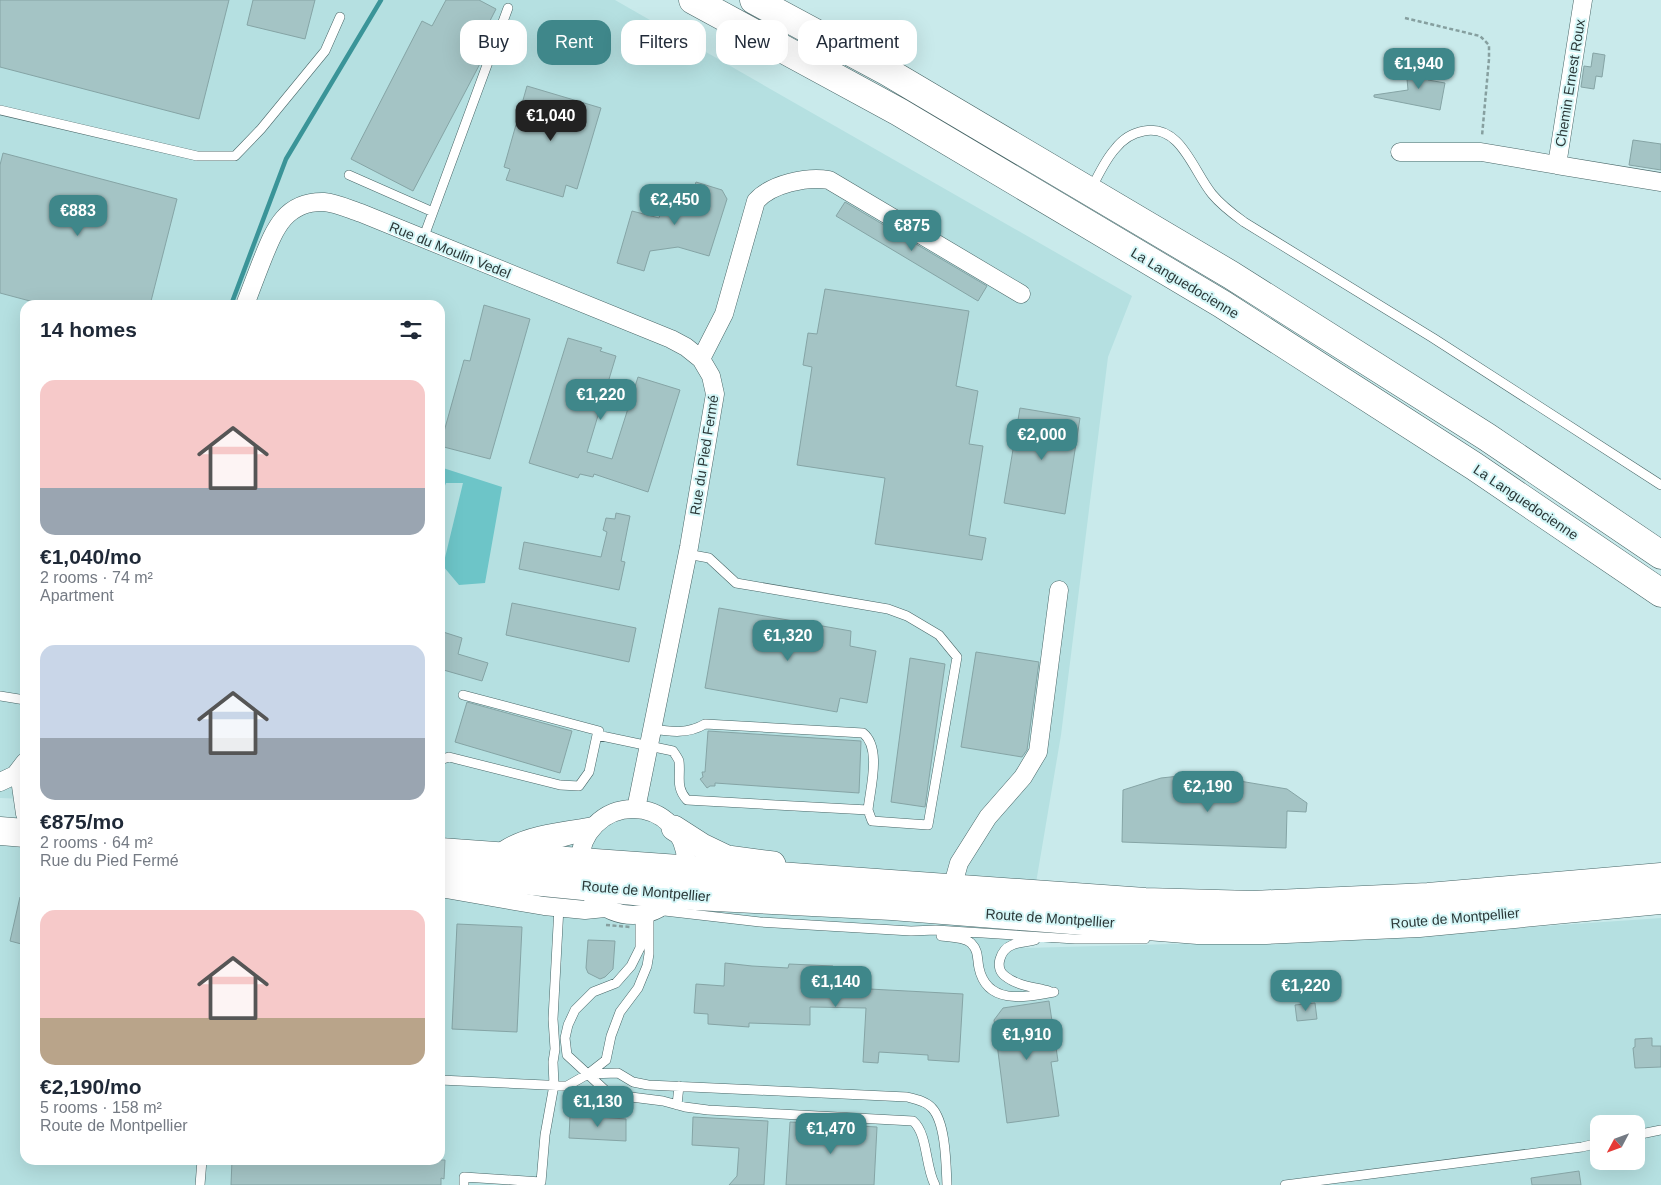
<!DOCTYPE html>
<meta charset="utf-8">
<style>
:root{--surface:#fff;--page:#f2f2f3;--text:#1f2937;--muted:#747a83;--accent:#3f878a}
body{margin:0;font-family:Arial,sans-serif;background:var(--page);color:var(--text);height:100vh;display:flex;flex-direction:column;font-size:19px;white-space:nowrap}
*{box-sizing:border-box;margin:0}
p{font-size:16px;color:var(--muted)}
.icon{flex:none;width:28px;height:28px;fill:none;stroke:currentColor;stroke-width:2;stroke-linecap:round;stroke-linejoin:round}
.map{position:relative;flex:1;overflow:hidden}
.sheet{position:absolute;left:20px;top:300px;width:425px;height:865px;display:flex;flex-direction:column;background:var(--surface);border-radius:15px;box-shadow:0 5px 20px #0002}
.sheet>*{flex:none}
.guide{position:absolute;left:460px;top:20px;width:475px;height:45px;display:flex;gap:10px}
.needle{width:32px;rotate:229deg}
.buttons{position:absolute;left:1590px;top:1115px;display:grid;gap:10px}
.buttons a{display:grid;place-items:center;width:55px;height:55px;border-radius:10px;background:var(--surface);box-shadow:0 5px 20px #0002;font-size:25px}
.price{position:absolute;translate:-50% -42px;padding:0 11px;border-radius:10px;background:var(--accent);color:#fff;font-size:16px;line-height:32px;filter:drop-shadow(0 1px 2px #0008)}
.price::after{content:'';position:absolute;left:50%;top:30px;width:15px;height:11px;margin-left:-8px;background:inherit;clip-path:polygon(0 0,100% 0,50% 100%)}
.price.current{background:#222;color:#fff}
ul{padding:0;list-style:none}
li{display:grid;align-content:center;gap:10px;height:265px;padding:0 20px}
li span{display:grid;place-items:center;height:155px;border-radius:15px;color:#555}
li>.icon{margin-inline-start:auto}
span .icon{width:90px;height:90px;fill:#fffc;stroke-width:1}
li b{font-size:21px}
h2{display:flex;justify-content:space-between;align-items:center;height:60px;padding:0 20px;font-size:21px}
.tag{padding:0 18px;border-radius:15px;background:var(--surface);box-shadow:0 5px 20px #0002;font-size:18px;line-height:45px}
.tag.current{background:var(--accent);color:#fff}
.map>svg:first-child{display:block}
.built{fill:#b5e0e1;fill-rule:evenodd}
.forest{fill:#6dc5c8}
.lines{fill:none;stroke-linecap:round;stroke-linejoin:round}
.stream{stroke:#3a9498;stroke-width:4.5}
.building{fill:#a4c4c5;stroke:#85a4a5}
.lane-casing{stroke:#486667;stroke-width:10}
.street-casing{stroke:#486667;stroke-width:19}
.secondary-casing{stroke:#486667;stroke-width:26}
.primary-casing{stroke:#486667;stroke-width:29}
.highway-casing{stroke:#486667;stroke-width:29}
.path{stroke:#869f9f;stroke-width:2.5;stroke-dasharray:4 2.5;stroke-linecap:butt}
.lane{stroke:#fff;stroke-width:9}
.street{stroke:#fff;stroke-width:18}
.secondary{stroke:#fff;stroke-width:25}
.primary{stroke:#fff;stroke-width:28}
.highway{stroke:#fff;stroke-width:28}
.labels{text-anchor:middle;stroke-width:4;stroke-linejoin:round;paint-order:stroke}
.street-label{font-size:14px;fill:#2a3737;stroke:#d6f7f8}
</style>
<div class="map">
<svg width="1661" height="1185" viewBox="0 0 1661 1185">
<rect width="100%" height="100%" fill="#c9eaeb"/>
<path class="built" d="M0,0H615L1132,296L1108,357L1061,735L1025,948L1357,939L1661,918V1185H0V830L25,808V1160H440V305H25V799L0,798ZM1599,1124H1636V1161H1599Z"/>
<path class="forest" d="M440,467L502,487L485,583L459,585L443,566L463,483H446L440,499Z"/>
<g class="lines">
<path class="stream" d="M231,305L286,159L381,0"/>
</g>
<path class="building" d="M0,0H229L199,119L0,67Z
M253,0H315L305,39L247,25Z
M446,0H479L496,9L476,48L485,53L483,58L413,191L351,159L422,21L432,26Z
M1593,53L1605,55L1602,77L1596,76L1594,89L1581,87L1584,66L1591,67Z
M1427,66L1428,80L1445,83L1440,110L1374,97V95L1408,90L1406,68Z
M527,86L601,108L577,189L566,185L563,197L506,180L510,169L504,167Z
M1633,140L1661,144V170L1629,165Z
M3,153L177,199L150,305H45L0,293V165Z
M696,182L722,190L727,199L709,256L678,247L650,251L644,271L617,263L632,211L659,218L667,191L691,197Z
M845,202L987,286L978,301L836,216Z
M825,289L969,311L956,386L978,391L969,444L983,446L969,535L986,538L982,560L875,544L885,478L797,465L812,367L803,365L808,333L817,334Z
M484,305L530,319L490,459L440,446L464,360L470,361Z
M568,338L602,348L600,351L616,356L587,452L612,459L638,377L680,390L648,492L594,474L593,477L580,474L578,478L529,463Z
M1020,408L1080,418L1065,514L1004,503Z
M616,513L630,516L621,561L625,562L619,590L519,569L524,542L601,557L607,532L603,530L606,518L615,519Z
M512,603L636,628L629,662L506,635Z
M719,608L851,631L850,646L876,651L867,703L840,698L837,712L705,688Z
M440,631L462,638L458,654L488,663L482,681L440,669Z
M976,652L1039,662L1027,750L1022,757L961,747Z
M910,658L945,664L925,807L891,802Z
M467,702L572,731L560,773L455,742Z
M708,731L861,741L859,793L715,783V786H710L707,788L700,779L703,777L702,772H705Z
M1198,774L1287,789L1307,803L1306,812L1287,811L1286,848L1122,842L1123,790L1161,778Z
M20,897L25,898V945L10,941Z
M457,924L522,927L517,1032L452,1029Z
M588,940L615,941L613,969L605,977L600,979L588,973L586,968Z
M725,963L752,966L788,968L789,964L833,966L832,987L963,994L959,1062L928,1060V1055L879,1052L878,1063L863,1062L866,1008L810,1007V1025L749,1023V1027L708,1024V1014L694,1013L696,984L724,986Z
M1049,1001L1058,1061L1051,1062L1059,1116L1007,1123L994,1020L1003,1008Z
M1315,1003L1317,1019L1297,1021L1295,1005Z
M1652,1038V1046H1661V1067L1635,1068L1633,1048L1635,1047V1039Z
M570,1115L626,1119V1141L569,1138Z
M693,1117L768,1121L764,1185H729L737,1176L739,1148L692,1145Z
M790,1122L877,1127L874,1185H786Z
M232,1160H445L444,1179L441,1178V1185H231Z
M1579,1171L1581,1185H1532L1531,1178Z"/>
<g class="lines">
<g class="lane-casing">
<path id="lane" d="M0,110L197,156H235L261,129L325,51L340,17
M349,175L433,212
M1091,189C1098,176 1105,160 1115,149C1122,140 1132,133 1144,131C1181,124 1193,171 1212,194C1221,205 1233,214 1244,222L1433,338L1661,485
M423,239L508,8
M687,554L709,558L736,583L888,609L907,616L939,635L957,657L928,825L872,821L868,810
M463,695L599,731L597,735
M0,696L25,700
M440,760L449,757L560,785L579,786L589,772L597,735L673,751C675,754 678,758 679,761C681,776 675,787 687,800L868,810C870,789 882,748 863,733L705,724C688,734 672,732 652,729
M502,846C527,829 568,826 598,821
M656,910L760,922L911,931L936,930L1075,939H1145
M640,915V948L631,966L616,983L593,992L575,1010L568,1025L565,1038L567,1055L606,1091L623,1096L663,1101L685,1107L708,1110L913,1121C928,1134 925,1167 935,1185
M941,936C950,937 964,937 971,943C979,951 977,959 979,968C987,1006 1027,997 1054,992
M1035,940C1028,942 1019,942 1012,945C1000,950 994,968 1005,976C1017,986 1035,987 1049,991
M588,1074L618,1073L633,1082L648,1085L907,1097C915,1099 926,1101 932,1108C946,1123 946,1165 947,1185
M440,1080L567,1086L588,1074L606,1060L611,1036L620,1012L638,988L647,966L649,954V913
M677,1105L679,1086
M1636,1135L1661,1130
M200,1185L202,1160
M464,1185V1177L541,1182L545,1135L554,1085L553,1062L555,1049L553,1019L559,907
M1285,1185L1582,1147L1599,1143"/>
</g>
<g class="street-casing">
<path id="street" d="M1583,0L1557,165L1661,182
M1400,152H1481L1557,165
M245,305C251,289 257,273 263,258C275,228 286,201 324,202C336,203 349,209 361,213L671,339L686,347L701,359
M25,775L21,786L25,814
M0,782L15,775L25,762
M636,809L689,547L715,394L711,376L701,359L724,314L756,201C771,184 807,176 829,180L1021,294
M580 862a53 53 0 1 1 106 0a53 53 0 1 1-106 0Z
M512,849L536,845L592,829
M440,888L544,906L585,910L605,908
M952,888L959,863L988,817L1023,777L1038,752L1059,590"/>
</g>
<g class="secondary-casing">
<path id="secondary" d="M674,828L702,846L727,858L773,864"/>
</g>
<g class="primary-casing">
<path id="primary" d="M0,831L25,833
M440,852L1145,902L1253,905L1428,897L1661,877
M440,872L675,895L892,906L1198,930H1266L1419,923L1661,900"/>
</g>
<g class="highway-casing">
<path id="highway" d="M693,0L899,112L1222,304L1474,466L1661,593
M754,0L888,72L1231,275L1487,437L1661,555"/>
</g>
<path class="path" d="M1405,18L1480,36L1489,45V59L1482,136
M606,925L630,927"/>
<use href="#lane" class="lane"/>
<use href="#street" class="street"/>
<use href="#secondary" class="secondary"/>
<use href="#primary" class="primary"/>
<use href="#highway" class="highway"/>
</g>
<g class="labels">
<g class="street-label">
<text transform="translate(1570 83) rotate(-81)" y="5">Chemin Ernest Roux</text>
<text transform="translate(450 250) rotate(22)" y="5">Rue du Moulin Vedel</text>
<text transform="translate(1185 283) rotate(31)" y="5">La Languedocienne</text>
<text transform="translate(704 455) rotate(-81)" y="5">Rue du Pied Fermé</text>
<text transform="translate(1526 502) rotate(34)" y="5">La Languedocienne</text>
<text transform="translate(646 891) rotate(5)" y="5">Route de Montpellier</text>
<text transform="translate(1050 918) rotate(4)" y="5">Route de Montpellier</text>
<text transform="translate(1455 918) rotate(-5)" y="5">Route de Montpellier</text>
</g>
</g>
</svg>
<div class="buttons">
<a><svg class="needle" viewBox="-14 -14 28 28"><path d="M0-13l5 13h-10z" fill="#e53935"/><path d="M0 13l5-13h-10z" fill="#747a83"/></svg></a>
</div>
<b class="price" style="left:1419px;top:90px">€1,940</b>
<b class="price current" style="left:551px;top:142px">€1,040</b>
<b class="price" style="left:675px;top:226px">€2,450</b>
<b class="price" style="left:78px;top:237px">€883</b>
<b class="price" style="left:912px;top:252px">€875</b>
<b class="price" style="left:601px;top:421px">€1,220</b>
<b class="price" style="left:1042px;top:461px">€2,000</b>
<b class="price" style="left:788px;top:662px">€1,320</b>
<b class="price" style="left:1208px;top:813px">€2,190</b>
<b class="price" style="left:836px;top:1008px">€1,140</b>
<b class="price" style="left:1306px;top:1012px">€1,220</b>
<b class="price" style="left:1027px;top:1061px">€1,910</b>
<b class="price" style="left:598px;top:1128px">€1,130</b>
<b class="price" style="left:831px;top:1155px">€1,470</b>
<div class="guide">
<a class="tag">Buy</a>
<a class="tag current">Rent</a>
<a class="tag">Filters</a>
<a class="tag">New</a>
<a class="tag">Apartment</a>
</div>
<section class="sheet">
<h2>14 homes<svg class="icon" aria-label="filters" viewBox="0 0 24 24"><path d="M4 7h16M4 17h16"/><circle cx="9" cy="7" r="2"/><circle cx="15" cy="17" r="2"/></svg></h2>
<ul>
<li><span style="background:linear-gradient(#f6c9c9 70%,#9aa5b1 0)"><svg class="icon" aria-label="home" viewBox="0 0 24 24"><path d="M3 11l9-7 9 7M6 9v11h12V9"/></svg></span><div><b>€1,040/mo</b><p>2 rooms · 74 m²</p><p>Apartment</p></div></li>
<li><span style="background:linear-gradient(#c9d6e8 60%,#9aa5b1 0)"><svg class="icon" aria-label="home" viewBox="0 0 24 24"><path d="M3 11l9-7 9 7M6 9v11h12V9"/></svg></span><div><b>€875/mo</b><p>2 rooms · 64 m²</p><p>Rue du Pied Fermé</p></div></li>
<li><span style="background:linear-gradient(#f6c9c9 70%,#b9a48a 0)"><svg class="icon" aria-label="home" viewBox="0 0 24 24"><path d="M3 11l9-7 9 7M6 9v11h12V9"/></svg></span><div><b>€2,190/mo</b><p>5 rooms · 158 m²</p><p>Route de Montpellier</p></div></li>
</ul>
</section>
</div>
